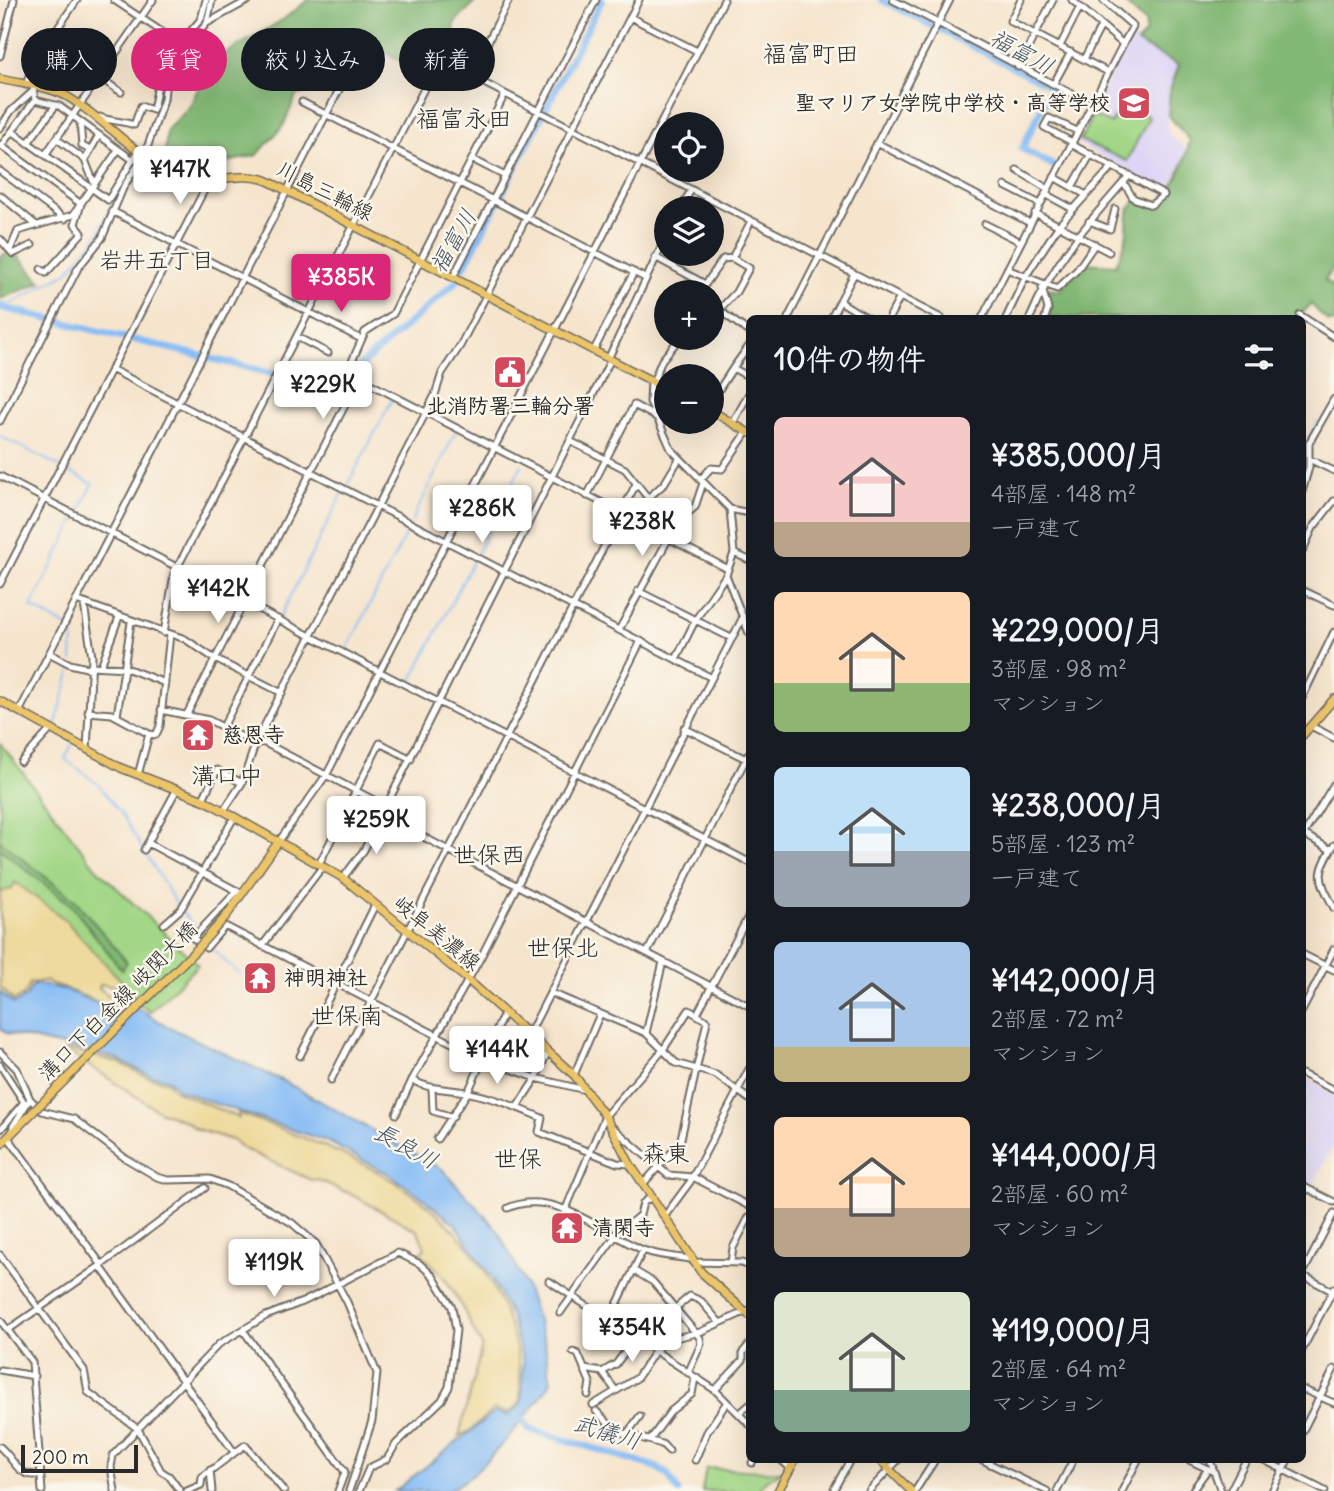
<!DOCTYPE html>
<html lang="ja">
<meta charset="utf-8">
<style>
:root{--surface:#171b24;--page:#242831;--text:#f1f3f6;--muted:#9ea1a6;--accent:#db2777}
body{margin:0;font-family:Delius,"Klee One",sans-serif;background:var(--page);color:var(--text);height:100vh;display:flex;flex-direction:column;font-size:26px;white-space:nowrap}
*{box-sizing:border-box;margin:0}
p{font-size:23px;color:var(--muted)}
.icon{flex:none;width:38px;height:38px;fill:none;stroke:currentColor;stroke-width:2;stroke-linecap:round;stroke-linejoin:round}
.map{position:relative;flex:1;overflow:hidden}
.side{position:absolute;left:746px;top:315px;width:560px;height:1148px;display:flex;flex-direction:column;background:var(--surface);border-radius:10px;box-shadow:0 7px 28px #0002}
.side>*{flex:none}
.top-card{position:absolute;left:21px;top:28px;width:620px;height:63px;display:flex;gap:14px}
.fabs{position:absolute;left:654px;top:112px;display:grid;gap:14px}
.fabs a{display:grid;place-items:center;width:70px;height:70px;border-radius:50%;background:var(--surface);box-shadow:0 7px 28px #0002;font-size:35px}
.scale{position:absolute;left:21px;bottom:18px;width:117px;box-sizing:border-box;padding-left:7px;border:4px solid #2b2b2b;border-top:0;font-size:19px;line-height:24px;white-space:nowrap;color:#2b2b2b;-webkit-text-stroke:5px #fbf7ec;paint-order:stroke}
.price{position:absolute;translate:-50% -60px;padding:0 16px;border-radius:7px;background:#fff;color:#222;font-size:23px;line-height:46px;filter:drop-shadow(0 2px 4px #0008)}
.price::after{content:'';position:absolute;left:50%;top:42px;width:21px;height:16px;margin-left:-10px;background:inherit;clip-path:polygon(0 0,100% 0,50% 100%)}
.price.active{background:var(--accent);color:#fff}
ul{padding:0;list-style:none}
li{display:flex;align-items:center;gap:21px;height:175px;padding:0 28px}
li span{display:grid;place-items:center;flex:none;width:196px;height:140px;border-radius:10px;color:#555}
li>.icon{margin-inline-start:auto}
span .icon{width:84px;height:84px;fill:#fffc;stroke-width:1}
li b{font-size:30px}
h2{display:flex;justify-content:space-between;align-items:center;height:84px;padding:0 28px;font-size:30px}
.tag{padding:0 24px;border-radius:32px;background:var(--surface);box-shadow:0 7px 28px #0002;font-size:24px;line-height:63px}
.tag.active{background:var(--accent);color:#fff}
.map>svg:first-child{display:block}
.built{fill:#ddd5f6}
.green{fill:#a3d787;stroke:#678159;stroke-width:2}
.forest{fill:#82b874;stroke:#567250;stroke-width:2}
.sand{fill:#eeda9e;stroke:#8c8264;stroke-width:2}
.water{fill:#86bcf5;stroke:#587490;stroke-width:2}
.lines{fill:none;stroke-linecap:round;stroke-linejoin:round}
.stream{stroke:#86bcf5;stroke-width:2}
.river{stroke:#86bcf5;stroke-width:7}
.minor-casing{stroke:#726c64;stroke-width:9}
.major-casing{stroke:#726c64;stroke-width:10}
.minor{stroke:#fff;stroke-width:5}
.major{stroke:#ecc569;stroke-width:7}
.major-bridge-casing{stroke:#726c64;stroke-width:10;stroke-linecap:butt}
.major-bridge{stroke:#ecc569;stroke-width:7}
.labels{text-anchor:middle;stroke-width:5;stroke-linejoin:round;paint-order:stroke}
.poi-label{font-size:21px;font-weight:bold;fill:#2b2b2b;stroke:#fbf7ec;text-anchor:start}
.street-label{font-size:21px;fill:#2b2b2b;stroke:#fbf7ec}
.water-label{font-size:23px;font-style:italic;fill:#465668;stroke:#fbf7ec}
.neighbourhood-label{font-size:23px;fill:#2b2b2b;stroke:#fbf7ec}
.quarter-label{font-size:24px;fill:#2b2b2b;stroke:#fbf7ec}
</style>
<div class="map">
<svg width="1334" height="1491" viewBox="0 0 1334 1491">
<rect width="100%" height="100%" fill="#fbf7ec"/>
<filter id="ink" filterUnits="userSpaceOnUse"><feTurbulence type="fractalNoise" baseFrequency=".0143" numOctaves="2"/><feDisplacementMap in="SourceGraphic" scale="14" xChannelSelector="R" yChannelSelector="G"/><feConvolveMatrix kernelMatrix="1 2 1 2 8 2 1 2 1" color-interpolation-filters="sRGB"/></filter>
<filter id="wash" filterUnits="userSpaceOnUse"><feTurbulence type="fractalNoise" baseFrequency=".00686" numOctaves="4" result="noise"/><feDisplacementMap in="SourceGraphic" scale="28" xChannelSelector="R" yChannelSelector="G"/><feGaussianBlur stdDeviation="1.57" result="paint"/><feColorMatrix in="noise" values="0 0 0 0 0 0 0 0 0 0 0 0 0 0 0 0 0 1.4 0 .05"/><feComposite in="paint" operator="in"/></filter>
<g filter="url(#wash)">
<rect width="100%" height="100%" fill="#f6e5cd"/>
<path class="built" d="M1129,36L1179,65L1170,90L1167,123L1168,133L1188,151L1168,192L1077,143Z
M1302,1076L1334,1092V1144L1312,1187L1302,1182Z"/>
<path class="green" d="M1123,100L1149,117L1127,161L1080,140L1093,115L1111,124Z
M0,743L96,868L198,965L150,1012L103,975L0,908Z
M706,1468L783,1472L766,1480L757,1491H702Z"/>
<path class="forest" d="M308,0H477L455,22L452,54L441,74L416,71L371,43L329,84L296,96L283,126L257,155L215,165L165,152L167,130L190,106L210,63L284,19Z
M1122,0H1334V267L1325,280L1334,287V322H1328L1311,304L1298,318H1048L1051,310L1048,288L1059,291L1084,263L1116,265C1119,257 1124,247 1126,238C1129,224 1124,211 1136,200L1151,207C1171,200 1186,161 1190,140L1168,115L1170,90L1179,65L1137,43L1145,34L1146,23Z
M12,249L41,282L0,299V257Z
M0,841L76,901L127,962L122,970L71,905L0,849Z"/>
<path class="sand" d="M15,882L63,918L129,989L101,984L99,988L124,1008L121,1011L45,981L30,983L26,993L14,1001L0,987V892L12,889Z
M63,1049L118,1062L147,1077L168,1082L175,1091L239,1118L238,1113C345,1153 449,1187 499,1299C515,1334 522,1365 520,1403L509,1413L494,1409L470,1431L459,1436L482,1346C464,1313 451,1276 420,1254L425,1248L418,1231L347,1192C334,1190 323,1178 311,1180L244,1149L232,1140L196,1129L185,1121L159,1111Z"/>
<path class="water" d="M33,985C65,984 94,1004 124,1015L123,1004L139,1009L169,1027L287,1083L442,1169L497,1229L525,1284L544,1339L551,1382C537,1405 471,1487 445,1491C429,1491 411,1491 395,1491L495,1412L509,1415L522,1403L523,1361L511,1317L492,1278L455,1224L419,1195L387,1173L329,1142L208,1101L179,1090L168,1079L149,1075L115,1058L6,1033L0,1028V992L14,1004L27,996Z"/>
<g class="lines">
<path class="stream" d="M163,71L203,22L207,4
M145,146L160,100L162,77
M1131,174L1166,193
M0,303H12L67,273L96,238L121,186
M349,375L350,376
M0,436L59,466
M1307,441L1318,422
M64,469L93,484L79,512
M346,488L393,398
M412,521L456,431
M477,553L522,465
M280,617L343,492
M347,649L410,526
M72,661L73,630L31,607L75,520
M72,666L55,727L75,738
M411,682L474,559
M72,744L65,759L98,784L121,813L178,907L197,930
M209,946L239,974"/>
<path class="river" d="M882,0L1052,87L1022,149L1056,167
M0,307L303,381C323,385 335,384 352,373L456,282L602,0
M522,1418L529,1429L656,1467L668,1475L678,1491"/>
</g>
</g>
<g filter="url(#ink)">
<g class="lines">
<g class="minor-casing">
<path id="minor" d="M114,0L180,44
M893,0L938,23L950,0
M1021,0L1010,21L1108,72
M1103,0L1133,26L1123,44
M630,17L697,51
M207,23L249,0
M1060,46L1080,7
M0,56L14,0
M1084,59L1101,26
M443,62L941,318
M1018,67L1053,0
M470,77L509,0
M100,78L121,92
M26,85L32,66L77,0
M1053,85L1071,52
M505,94L393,314L365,332L349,368L359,378L620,512
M35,100L59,106L133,160
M302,102L645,278
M100,117C108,121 124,121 134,125L141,106L153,110L162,65L201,19L206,0
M80,121L82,146L90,150
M0,128L11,111L32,92
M12,131L108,200L139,150
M57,139L85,160
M1072,142L1044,127L1049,118L1077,131
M28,143L56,105
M877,143L1030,223
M1071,144L1164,195L1151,205L1133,198L1124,183
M0,145L81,204
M1,146L35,100L33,87
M45,155L153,0
M472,159L505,176
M1017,170L1048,189
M0,171L65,219
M1054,177L1086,195
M94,183L85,160L99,135
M1005,186L1040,204
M1072,187L1091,154
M1045,194L1073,209
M0,195L36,225
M681,208L691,190
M112,211L361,339
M1035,213L1109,252
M1089,221L1110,229L1115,209
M985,224L1021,242
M0,239L13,254L32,245
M10,250L18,231L73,215L118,150
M655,257L705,284
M41,269L46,273L82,233L75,224L81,204
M1007,269L1057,289L1077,270L1095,244
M453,277L596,0
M1042,288L1048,309L1045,318
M700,292L723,259L732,258L751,221
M841,302L857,312L854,318
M719,310L736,292L749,268L732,258
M712,312L719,310L749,332
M857,312L868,318
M1300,315L1334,337
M788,318L938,23L1091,104
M831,318L854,274
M889,318L900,297
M982,318L1123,44L1072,0
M1006,318L1026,276L1059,225L1113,166
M1030,318C1053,262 1090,220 1130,175
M297,337L328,353
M594,350L634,272
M609,357L667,235
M733,368L749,346
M111,369L710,677
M651,380L650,402L671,449L730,509L734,553L726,575L696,619L676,659
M653,382L662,360L680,338
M712,400L733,368L749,377
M0,421L78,268L102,238L124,186L145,154L164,99L167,70L207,23L212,0
M733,423L749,393
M572,442L625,469L648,498L664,484L679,459
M1309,459L1334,471
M0,476L749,862
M700,480L711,468L722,469L747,432
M1302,492L1309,467V443L1334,399
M587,496L634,405L656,417
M730,509L749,513
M668,538L728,569
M1302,552L1313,528L1334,501
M734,553L749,560
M726,575L749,633
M0,584L209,181
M1302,590L1334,605
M638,591L731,638
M76,600L185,639L215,659L282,693
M84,604L92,657L87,749
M619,630L678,521L695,507L703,483
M164,633L174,574L427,83
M49,653L70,664L91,669
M91,666L126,668L165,683
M101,666L119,617
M1302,698L1334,632
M161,710L209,720L252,742L265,743L385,806
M19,712L358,53
M88,712L112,714L149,734
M187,714L359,378
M117,716L131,622
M1311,726L1334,738
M223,727L278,619
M684,728L746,759
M21,762L51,729
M138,775L149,734L156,735L160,726L170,634
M203,799L217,770L242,783
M224,810L242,783L256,742L435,395L442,373L460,346L639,0
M381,815L749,1006
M1302,833L1331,850
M1302,837L1334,784
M279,841L327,774L724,0
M148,843L239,892
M1334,845C1315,875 1319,879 1334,908
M144,850L177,789
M319,864L380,743L411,759
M343,878L364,850L611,359
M237,891L193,938L206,948L225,926L483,1059L536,1078L585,1090
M164,924L181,909L235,816
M262,946L323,866
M647,953L749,753
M1302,954L1334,970
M551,993L646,1033L676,1063L716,1075L749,1099
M1302,1011L1334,949
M697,1014L749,915
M646,1033L663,962
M529,1034L743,617
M0,1052L17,1069L30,1099L42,1111L74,1119L125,1158L157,1177L168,1180L210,1179L228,1186L292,1223L316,1244L347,1302L377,1373L372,1421L349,1491
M300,1056L375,905
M0,1065L24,1102
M1302,1074L1334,1090
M574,1075L600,1014
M331,1080L636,484
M432,1089L433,1111L453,1117
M517,1107L536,1078L548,1051
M396,1114L412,1080
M612,1127L668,1175L693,1177L749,1206
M1,1129L24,1102
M12,1132L13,1126L30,1099
M437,1139L468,1092L504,1013
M10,1140L101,1264
M630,1164L617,1163L539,1132L542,1118C518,1108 496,1098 470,1093C449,1088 431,1091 412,1080L482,955L641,641
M1302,1186L1334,1202
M508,1208C554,1187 603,1234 643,1250C658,1256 676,1257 691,1259
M565,1211L605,1116L663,1050L689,1010L707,1021L680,1143L643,1184
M664,1217L690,1182L749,1069
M0,1255L84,1370L88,1392L138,1429L161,1471L169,1476L180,1491
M693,1262L742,1263L749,1266
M731,1262L733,1248L749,1217
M100,1266L234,1452
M100,1266L205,1188
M633,1270L653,1282L700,1338L701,1344L688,1373
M1302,1275L1334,1213
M1302,1275L1334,1292
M549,1281L715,1390L749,1424
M677,1307L690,1296L701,1301L719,1322
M560,1313L616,1235L640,1215L643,1203L651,1197
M610,1319L643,1250
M0,1320L32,1362L42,1491
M8,1330L100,1266
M243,1330L345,1472L338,1491
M1302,1350L1334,1288
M573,1352L578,1354L590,1382L588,1395
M584,1369L602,1372
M0,1370L34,1376
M1302,1389L1334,1403
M715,1390L743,1360V1352L749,1345
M616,1391L602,1372L616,1364L636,1337
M593,1405L637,1378L655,1351L667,1340L700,1332L749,1310
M596,1411L616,1431L662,1444L669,1451
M740,1413L749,1405
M1302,1432L1334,1369
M626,1435L640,1416
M650,1440L671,1411L692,1394L695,1378
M0,1447C15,1460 17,1477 39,1475
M695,1460L707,1432L727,1402
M781,1460L790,1468
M982,1460L1047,1491
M1189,1460L1214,1472
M1210,1460L1221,1491
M1264,1460L1325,1491
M752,1463L753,1460
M210,1470L212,1491
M834,1489L850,1460
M115,1491L111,1467L113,1455L219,1344L266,1316L305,1301L398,1253L420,1264L433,1276L452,1307L456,1330L449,1387L442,1400L396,1444L387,1459L369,1468L359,1491
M187,1491L201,1485L202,1477L245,1445L284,1491
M869,1491L898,1460
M915,1491L935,1460
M1057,1491L1073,1460
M1122,1491L1138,1460
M1192,1491L1208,1469
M1230,1491L1246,1460
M1272,1491L1288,1460"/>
</g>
<g class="major-casing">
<path id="major" d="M0,79C21,84 49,86 68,97C106,120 137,158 178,176C208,188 238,169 268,181L667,389
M712,411L749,433
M0,701L121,768L206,801L343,878L468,980L574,1075L605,1116L630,1164L701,1272L749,1315
M1302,736L1334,699
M227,915L279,841
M0,1145L34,1111
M880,1460L911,1491
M778,1491L795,1460"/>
</g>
<use href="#minor" class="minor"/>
<use href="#major" class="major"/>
<g class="major-bridge-casing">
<path id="major-bridge" d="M34,1111L197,949L227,915"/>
</g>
<use href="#major-bridge" class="major-bridge"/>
</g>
</g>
<defs>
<g id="school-square" transform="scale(1.75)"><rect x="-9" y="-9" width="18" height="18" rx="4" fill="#d1495b" stroke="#fbf7ec"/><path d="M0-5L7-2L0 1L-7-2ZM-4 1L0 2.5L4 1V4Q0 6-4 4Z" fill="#fff"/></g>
<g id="civic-square" transform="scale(1.75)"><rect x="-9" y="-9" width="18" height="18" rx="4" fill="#d1495b" stroke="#fbf7ec"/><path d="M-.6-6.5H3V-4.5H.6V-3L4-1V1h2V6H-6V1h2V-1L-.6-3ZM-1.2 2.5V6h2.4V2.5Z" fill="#fff"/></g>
<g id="temple-square" transform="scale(1.75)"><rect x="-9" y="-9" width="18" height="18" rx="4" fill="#d1495b" stroke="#fbf7ec"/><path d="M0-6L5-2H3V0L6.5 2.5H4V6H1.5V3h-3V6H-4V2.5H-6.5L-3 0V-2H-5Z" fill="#fff"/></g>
</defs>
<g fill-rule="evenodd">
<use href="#school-square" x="1134" y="103"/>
<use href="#civic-square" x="510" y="372"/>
<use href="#temple-square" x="198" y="735"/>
<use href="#temple-square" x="260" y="978"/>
<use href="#temple-square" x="567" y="1228"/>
</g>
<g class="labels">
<g class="poi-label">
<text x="1110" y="110" text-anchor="end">聖マリア女学院中学校・高等学校</text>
<text x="510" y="413" text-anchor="middle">北消防署三輪分署</text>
<text x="222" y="742">慈恩寺</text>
<text x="284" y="985">神明神社</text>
<text x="592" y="1235">清閑寺</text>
</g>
<g class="street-label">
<text transform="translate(325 191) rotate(27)" y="7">川島三輪線</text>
<text transform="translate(437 933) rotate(39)" y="7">岐阜美濃線</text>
<text transform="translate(118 1001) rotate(-45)" y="7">溝口下白金線 岐関大橋</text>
</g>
<g class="water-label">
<text transform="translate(1022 52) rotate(29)" y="8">福富川</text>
<text transform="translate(453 241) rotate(-60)" y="8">福富川</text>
<text transform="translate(406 1146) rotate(29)" y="8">長良川</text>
<text transform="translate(607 1432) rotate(17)" y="8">武儀川</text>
</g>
<g class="neighbourhood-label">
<text x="157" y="268">岩井五丁目</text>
</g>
<g class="quarter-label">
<text x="811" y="62">福富町田</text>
<text x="464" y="127">福富永田</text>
<text x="227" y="784">溝口中</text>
<text x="489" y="863">世保西</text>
<text x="563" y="956">世保北</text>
<text x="347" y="1024">世保南</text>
<text x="666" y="1162">森東</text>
<text x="518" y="1167">世保</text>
</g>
</g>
</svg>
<div class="fabs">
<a><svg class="icon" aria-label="locate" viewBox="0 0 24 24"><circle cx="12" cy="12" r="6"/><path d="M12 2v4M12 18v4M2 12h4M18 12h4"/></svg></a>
<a><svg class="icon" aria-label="layers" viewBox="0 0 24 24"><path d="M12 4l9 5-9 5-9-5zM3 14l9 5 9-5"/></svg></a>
<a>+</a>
<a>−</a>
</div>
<div class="scale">200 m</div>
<b class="price" style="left:180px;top:206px">¥147K</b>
<b class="price active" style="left:341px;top:314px">¥385K</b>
<b class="price" style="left:323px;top:421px">¥229K</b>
<b class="price" style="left:482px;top:545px">¥286K</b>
<b class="price" style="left:642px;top:558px">¥238K</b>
<b class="price" style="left:218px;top:625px">¥142K</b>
<b class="price" style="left:376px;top:856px">¥259K</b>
<b class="price" style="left:497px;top:1086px">¥144K</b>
<b class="price" style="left:274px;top:1299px">¥119K</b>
<b class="price" style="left:632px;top:1364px">¥354K</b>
<div class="top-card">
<a class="tag">購入</a>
<a class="tag active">賃貸</a>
<a class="tag">絞り込み</a>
<a class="tag">新着</a>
</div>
<section class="side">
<h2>10件の物件<svg class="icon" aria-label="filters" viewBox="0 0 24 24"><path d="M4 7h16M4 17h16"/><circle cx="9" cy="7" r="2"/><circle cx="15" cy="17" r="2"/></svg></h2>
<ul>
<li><span style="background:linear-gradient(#f6c9c9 75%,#b9a48a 0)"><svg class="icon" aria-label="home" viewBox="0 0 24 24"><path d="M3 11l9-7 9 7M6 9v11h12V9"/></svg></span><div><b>¥385,000/月</b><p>4部屋 · 148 m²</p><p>一戸建て</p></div></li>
<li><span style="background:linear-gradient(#ffd9b3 65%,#8fb573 0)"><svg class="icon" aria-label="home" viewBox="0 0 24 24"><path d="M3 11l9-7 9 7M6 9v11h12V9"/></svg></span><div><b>¥229,000/月</b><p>3部屋 · 98 m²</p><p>マンション</p></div></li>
<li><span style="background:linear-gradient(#bfe0f5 60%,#9aa5b1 0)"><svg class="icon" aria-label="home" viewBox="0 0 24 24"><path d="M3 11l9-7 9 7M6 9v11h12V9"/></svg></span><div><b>¥238,000/月</b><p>5部屋 · 123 m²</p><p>一戸建て</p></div></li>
<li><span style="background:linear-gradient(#a9c7e8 75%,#c2b280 0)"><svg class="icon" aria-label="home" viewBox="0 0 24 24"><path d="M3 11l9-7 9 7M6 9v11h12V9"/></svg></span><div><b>¥142,000/月</b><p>2部屋 · 72 m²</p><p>マンション</p></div></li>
<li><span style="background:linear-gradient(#ffd9b3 65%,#b9a48a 0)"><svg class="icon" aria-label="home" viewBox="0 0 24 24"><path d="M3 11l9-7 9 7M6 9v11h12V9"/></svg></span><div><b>¥144,000/月</b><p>2部屋 · 60 m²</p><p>マンション</p></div></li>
<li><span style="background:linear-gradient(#dfe7d0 70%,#7fa58c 0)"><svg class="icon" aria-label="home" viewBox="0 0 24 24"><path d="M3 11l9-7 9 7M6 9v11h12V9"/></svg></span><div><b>¥119,000/月</b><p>2部屋 · 64 m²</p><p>マンション</p></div></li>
</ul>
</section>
</div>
